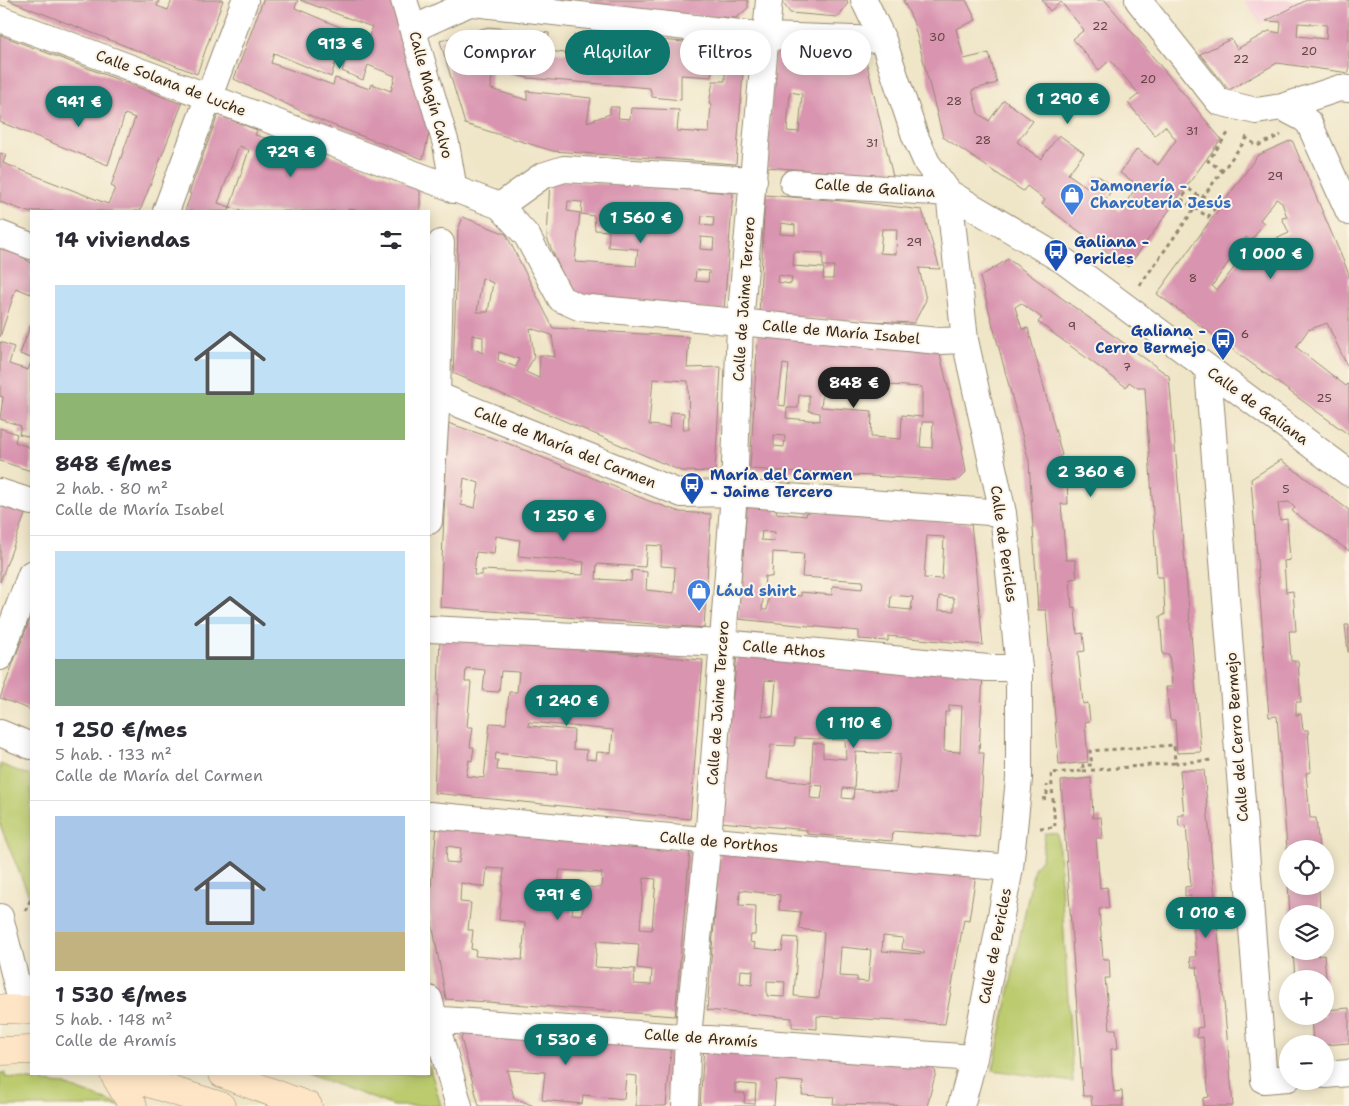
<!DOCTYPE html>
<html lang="es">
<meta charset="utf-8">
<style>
:root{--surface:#fff;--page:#f7f7f7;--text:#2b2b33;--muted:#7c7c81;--line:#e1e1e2;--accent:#0f766e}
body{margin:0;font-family:"Shantell Sans",sans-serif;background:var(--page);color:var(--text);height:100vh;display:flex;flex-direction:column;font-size:19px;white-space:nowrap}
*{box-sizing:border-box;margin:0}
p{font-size:16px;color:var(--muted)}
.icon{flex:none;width:28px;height:28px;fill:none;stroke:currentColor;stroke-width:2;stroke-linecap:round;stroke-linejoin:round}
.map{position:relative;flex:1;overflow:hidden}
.side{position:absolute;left:30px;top:210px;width:400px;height:865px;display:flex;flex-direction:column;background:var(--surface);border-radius:0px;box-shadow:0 2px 12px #0003}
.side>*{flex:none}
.top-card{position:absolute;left:445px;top:30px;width:475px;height:45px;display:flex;gap:10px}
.fabs{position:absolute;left:1279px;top:840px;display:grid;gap:10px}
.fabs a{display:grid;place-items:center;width:55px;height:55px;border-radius:50%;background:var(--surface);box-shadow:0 2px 12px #0003;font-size:25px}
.price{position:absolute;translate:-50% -42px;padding:0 11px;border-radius:18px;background:var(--accent);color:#fff;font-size:16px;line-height:32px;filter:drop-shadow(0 1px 2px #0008)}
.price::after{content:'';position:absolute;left:50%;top:30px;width:15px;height:11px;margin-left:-8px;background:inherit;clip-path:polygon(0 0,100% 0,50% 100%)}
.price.active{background:#222;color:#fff}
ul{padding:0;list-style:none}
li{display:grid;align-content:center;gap:10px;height:265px;padding:0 25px}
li+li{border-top:1px solid var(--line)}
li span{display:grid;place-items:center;height:155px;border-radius:0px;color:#555}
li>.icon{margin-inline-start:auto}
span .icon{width:90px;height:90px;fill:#fffc;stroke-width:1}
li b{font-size:21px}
h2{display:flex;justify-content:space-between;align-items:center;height:60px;padding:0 25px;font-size:21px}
.pill{padding:0 18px;border-radius:22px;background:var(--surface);box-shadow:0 2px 12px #0003;font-size:18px;line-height:45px}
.pill.active{background:var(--accent);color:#fff}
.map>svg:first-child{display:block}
.built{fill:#f6cfd9}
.green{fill:#bbcb6e;stroke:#7b7a46}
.building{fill:#d994b0;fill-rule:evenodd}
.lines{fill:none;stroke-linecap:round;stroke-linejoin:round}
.street-casing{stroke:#958872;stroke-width:28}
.secondary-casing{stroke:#958872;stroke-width:29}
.path{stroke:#958872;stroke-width:3;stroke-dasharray:4 4;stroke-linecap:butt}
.street{stroke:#fff;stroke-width:26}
.secondary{stroke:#fee5c5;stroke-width:28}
.labels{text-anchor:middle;stroke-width:4;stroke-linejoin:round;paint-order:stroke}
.number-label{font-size:12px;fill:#624442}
.street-label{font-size:15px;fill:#3b2a1e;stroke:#fcf5e5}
.shop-label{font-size:15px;font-weight:bold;fill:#366cbe;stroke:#fcf5e5;text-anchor:start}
.transit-label{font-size:15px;font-weight:bold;fill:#164399;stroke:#fcf5e5;text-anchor:start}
</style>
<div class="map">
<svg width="1349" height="1106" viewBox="0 0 1349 1106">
<rect width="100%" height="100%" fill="#fcf5e5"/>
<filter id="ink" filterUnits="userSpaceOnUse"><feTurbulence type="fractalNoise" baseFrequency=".02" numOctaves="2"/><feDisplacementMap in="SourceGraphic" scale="10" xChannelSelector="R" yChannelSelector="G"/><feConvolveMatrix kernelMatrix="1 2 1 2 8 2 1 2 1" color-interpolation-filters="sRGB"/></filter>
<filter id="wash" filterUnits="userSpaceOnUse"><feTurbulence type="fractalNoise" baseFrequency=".0096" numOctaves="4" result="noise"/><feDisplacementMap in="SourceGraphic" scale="20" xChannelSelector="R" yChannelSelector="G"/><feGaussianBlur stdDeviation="1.12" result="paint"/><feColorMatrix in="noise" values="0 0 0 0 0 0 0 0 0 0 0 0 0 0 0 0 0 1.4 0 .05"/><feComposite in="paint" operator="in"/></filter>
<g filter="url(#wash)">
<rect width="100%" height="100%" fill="#efe5c7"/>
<path class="built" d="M1244,0H1307L1260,24Z"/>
<path class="green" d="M0,764L31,776V901L0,825Z
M1045,833L1058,834L1073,1082L993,1070L1034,868L1042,858Z
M429,1065L441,1106H394L307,1074H429Z
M0,1073H5V1077L62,1084L122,1106H0Z"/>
<g id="blocks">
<path class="building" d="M8,0H159L157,6L168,10L172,0H223L197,74Z
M263,0H298L295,8L368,39L372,27L300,0H391L431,125L423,159L322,121L234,79ZM339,51L347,54L342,71L363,80L368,65L395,76L391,91L372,84L370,89L335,78L333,85L271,63L274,53L331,77Z
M519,0H748V8L736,18L518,3Z
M781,0H847L848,3L838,17L790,13Z
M903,0H966L976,20L956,29L964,59L989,53L997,83L972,90L978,113L989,121L1004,100L1033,121L1017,142L1041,159L1059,135L1084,153L1068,174L1087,187L1097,175L1114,187L1105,200L1120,211L1138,185L1120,173L1137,149L1158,165L1176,140L1165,126L1155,135L1128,103L1139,94L1110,60L1099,70L1073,39L1084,30L1061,2L1050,11L1042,0H1105L1179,88L1221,139L1128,267L1042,204L1045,200L1027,186L1023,191L943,137L913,21Z
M1307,0H1349V73L1277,63L1229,90L1200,54L1231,39L1237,49L1269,31L1280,33L1281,22L1266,21ZM1298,23L1327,25L1326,39L1297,36Z
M488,27L549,33L548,51L574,54V35L609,37L607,56L633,58L634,38L745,47L736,164L553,151L465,124L440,41ZM492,69L528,78L650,88L652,97L681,100V75L711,77L712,69L725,70V81H713L709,104H711L709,133L677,131L679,110L631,108L630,119L618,118L619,107H610V114L587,122L591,98L527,91V100L491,89Z
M0,35L182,104L140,211H31V213L0,202V153L6,155L3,163L108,204L115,188L111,186L135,118L125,114L108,165L0,122Z
M774,49L865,56L893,177L767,167ZM790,92L802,94L799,132L787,131Z
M218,115L257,130L255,135L278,142L279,136L420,188V211H367L347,209L346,211H241L230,207L249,150L239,146L218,203L230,207L229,211H185L191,194L189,193Z
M1292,140L1349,274V370L1327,323L1308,330L1296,347L1346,386L1349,383V435L1157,294L1258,155ZM1276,199L1282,203L1287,217L1282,218L1289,233L1246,252L1217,290L1212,286L1246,237L1251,241L1264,223L1260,220Z
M550,180L733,193L724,311L572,299L547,238ZM568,201L582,202L581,214L594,216L595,230L609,231L608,247L638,249L636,266L575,262L580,213L567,211ZM702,216L714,217L713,226L701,225ZM701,237L714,238L713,250L700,249ZM696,270L709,271L708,282L695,281Z
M765,195L856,202L922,210L940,269L919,268L926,300L914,323L759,316ZM781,223L795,225V235L780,234ZM882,229H897L896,254L880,253ZM794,252L823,253V266H834L833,279H823L824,268L793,266ZM778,275L792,277L791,284L777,282Z
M463,217L506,234L553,328L689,337L687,368L721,367L715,472L681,471L453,373L458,230ZM482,278L493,283L488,312H477ZM530,328L552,335L555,357L540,355L539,378L526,372L534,357ZM472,335L483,337V353L472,348ZM499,352L519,359L516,367L498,360ZM653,379L688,381L689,429H683L684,413L671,412L670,427L649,425Z
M0,246L27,256L26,260L31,262V294L16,288L0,337Z
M1008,259L1169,376L1201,752L1177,753L1175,720H1170L1166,687H1172L1171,670L1169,654L1163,655L1160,616L1165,615L1163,577H1157L1145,388H1138L1129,382L1126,387L1038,322L1042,318L1021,303L1015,307L1022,329L1028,328L1062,455L1059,457L1060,480H1067L1068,504H1061L1066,560H1075L1077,578L1070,579L1072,608L1075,607L1077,634L1083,633L1085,651L1078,652L1083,704L1088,703L1090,721L1085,722L1088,762L1059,765L1046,610H1038L1029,461L980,277Z
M31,324V358L20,354Z
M758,334L937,342L963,449H962L966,472L957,481L750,469ZM783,364L789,365L785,406L778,405ZM854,383L922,387V417L902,415L901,439L871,437L872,411L821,407L823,391L853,394ZM799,395H809V411L820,413V421L786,418L787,408H798ZM922,422H933L932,448L920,447ZM774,435L785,436L784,447L774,446Z
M0,342L14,347L9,364L28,370L31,362V437L19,434L21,426L0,419L3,397L0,396Z
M448,423L507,443L649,501L680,512L711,514L704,628L440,607ZM464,478L479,483L475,508L461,505ZM496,536L520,540L518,556L584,562L583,575L482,570V575H474L476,552L494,554ZM647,545L662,546L661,566L675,567L674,593L646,590L647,572L632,570L631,581L596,579L597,564L645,567Z
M0,428L17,434L15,442L31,448V471L0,461Z
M1281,460L1349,510V551L1292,511L1295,508L1289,502L1278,503L1280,520L1287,519L1290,560L1284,561L1286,592L1293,591L1296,631H1289L1291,661H1298L1301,702H1296V715L1301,714L1303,730H1308L1311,772L1306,773L1310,818H1316L1319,849H1287L1277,716L1269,717L1251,479Z
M0,500L27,509L0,582Z
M747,504L777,507L776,513L806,516L807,511L971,523L983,645L888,636V641L859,639V631L738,619ZM762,531L775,532L774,541L761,540ZM927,536L944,537L942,579L924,578ZM773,552L804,554L802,577L863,581L862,589L833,586L832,595L801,592V596L769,593L767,610H762L765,576L772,577ZM891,595L913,597L911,610L890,608ZM939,596L954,598V611L938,610Z
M31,616V710L0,698Z
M1345,625H1349V652H1348Z
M440,638L703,660L690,819L434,793ZM466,668L485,670L483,691L499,692L501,671L519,672L517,692H509L506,724L490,723L484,778L466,776L469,760L472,761L474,747H470L473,727H467L471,682H465ZM529,722L613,730L611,753L597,752L596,760L586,759L587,750L573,749L574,730L528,726ZM496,753L558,760L557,775L497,770L498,760H495Z
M737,654L983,673L979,753H984L979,837L893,831L892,841L807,834V830L721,822ZM765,680L776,681L773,717L762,716ZM949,705L962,706L960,752L944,751L945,712H949ZM795,738L845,740L846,759L823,757V744L813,743L811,783L767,779L771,745L794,746ZM856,752L900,754L896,792L854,789L853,799L842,798L843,788L854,789ZM811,785L823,786L821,799L810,798Z
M1180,770H1204L1233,1106H1203V1098L1209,1097L1203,1037L1197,1038V1028L1203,1027L1197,967H1192L1190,957H1196L1191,896H1185V887L1191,886L1186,825L1179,826L1178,815H1184Z
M1091,778L1093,818L1101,817L1103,838H1096L1100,888L1107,887L1109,908L1099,909L1103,959H1109L1110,978H1105L1110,1029H1116L1118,1048L1111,1049L1112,1076L1114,1092L1122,1091L1123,1106H1092L1091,1096H1083L1061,781Z
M437,825L690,850L675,1016L446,999L429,907ZM447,846L461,848L459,863L446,862ZM487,868L504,869L499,920L525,923L522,960L475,956L476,950L471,949L473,930H468L471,903L460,902L461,883L485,887ZM560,870L602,873L601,888L586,887L582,915L572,914L575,887L558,886ZM644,878L656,879L652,930L640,929ZM597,941L639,944L637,968L652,970L651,985L634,984L635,969L595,967Z
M720,851L977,868L969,920L964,919L945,1024L817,1016V1029L792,1027V1018L707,1010ZM740,890L780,895L779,910L801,912L799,929L824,932L819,998L794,996L798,938L784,937L782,951L754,948L755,943L750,942L751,935H755L756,906L739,905ZM883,936L903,938L902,949L924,952V954L882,951ZM841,947L871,950L868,982L857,981V977L839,976ZM741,970L753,971L752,985L740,983ZM767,981L785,982L784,997L767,996Z
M1288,886H1310L1311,890L1319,889L1320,914H1290Z
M1293,951H1318V956L1324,955L1326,979H1295Z
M1349,1008V1043L1325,1045L1313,1044L1311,1016H1325V1010Z
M469,1026L672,1042L666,1106H636L637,1076L626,1075L624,1099L583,1095L582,1104L542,1100L545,1072L507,1070L514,1098L534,1106H479L461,1038Z
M704,1046L926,1062L936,1072L927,1106L833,1104L834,1097L802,1095L803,1082L776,1080L774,1106H700ZM735,1083L756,1085L755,1104L744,1103L745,1093H735Z"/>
</g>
</g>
<g filter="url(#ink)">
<use href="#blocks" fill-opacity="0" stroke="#958872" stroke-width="1"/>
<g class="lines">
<g class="street-casing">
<path id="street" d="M404,0L446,144L454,190
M864,0L883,40L915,136L927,163L949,193L965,340L1003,513L1019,668V779L1010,868L974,1058L961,1106
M1138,0L1219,102L1256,111L1282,107L1303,118L1309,123L1349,212
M473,3L766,36L883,40
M0,19L500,206L542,176L564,169L754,180
M413,29L476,0
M1282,107L1340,88L1349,89
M793,183L949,193L1064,261L1349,473
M500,206L527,236L561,299L579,307L939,341L965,340
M166,211L245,0
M0,234L31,246
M1208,370L1264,1080L1288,1078
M429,392L682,494L734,493L1003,513
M0,492L31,502
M429,521L437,395L441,243
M429,629L723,643L988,668H1019
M0,657L31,574
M0,733L31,746
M429,815L1010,868
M0,917L23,1009
M429,999L459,1106
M429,1019L974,1058
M1325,1075L1349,1073
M685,1106L688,1036L708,841L734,493L740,323L769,0"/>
</g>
<g class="secondary-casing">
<path id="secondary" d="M0,1009L31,1010
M0,1051L31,1050
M114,1074L133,1106
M120,1074L221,1106
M223,1074L308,1106"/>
</g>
<path class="path" d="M1245,137L1257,146L1281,135
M1223,171L1208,161L1229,132
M1189,189L1215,208L1208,217L1181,199Z
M1202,198L1247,138
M1140,285L1195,208
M1083,771L1175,763
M1042,799L1047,798V785
M1040,828L1055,827L1051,773L1083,771V765H1092L1090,751L1174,745L1175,763L1213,760
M25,911L31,899"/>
<use href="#street" class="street"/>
<use href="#secondary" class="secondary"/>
</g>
</g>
<defs>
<g id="shop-pin" transform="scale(1.25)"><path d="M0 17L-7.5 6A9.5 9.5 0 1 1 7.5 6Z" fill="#3f7fe0" stroke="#fcf5e5"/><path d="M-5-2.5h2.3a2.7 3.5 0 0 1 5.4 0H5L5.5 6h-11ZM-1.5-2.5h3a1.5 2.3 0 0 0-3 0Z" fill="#fff"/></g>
<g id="bus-pin" transform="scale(1.25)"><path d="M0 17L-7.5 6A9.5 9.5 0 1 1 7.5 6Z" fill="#1a4fb4" stroke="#fcf5e5"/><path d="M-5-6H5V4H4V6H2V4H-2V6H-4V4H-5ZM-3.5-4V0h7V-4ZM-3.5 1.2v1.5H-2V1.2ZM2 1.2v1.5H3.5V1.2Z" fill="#fff"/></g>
</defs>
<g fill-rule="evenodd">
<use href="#shop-pin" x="1072" y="195"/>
<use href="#bus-pin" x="1056" y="251"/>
<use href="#bus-pin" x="1223" y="340"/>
<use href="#bus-pin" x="692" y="484"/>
<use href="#shop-pin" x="699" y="591"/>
</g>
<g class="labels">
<g class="number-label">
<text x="1100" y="30">22</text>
<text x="937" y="41">30</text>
<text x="1309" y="55">20</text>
<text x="1241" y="63">22</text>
<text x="1148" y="83">20</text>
<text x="954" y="105">28</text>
<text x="1192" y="135">31</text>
<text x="983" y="144">28</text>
<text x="872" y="147">31</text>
<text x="1275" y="180">29</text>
<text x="914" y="246">29</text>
<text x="1193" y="282">8</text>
<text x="1072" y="330">9</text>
<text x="1245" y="338">6</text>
<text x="1127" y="371">7</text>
<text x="1324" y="402">25</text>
<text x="1286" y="493">5</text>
</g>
<g class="street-label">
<text transform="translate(171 83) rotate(21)" y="5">Calle Solana de Luche</text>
<text transform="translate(431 95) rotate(75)" y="5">Calle Magín Calvo</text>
<text transform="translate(875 188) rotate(4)" y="5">Calle de Galiana</text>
<text transform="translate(744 299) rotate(-86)" y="5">Calle de Jaime Tercero</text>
<text transform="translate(841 332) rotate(5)" y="5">Calle de María Isabel</text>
<text transform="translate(1258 406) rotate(36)" y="5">Calle de Galiana</text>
<text transform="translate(565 447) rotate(22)" y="5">Calle de María del Carmen</text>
<text transform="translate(1004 544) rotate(82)" y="5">Calle de Pericles</text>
<text transform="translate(784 649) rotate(5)" y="5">Calle Athos</text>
<text transform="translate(718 703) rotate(-86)" y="5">Calle de Jaime Tercero</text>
<text transform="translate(1237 737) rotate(-94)" y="5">Calle del Cerro Bermejo</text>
<text transform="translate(719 842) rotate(5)" y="5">Calle de Porthos</text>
<text transform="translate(995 946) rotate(-79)" y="5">Calle de Pericles</text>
<text transform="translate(701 1038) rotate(4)" y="5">Calle de Aramís</text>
</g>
<g class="shop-label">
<text x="1090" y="191">Jamonería -<tspan x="1090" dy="17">Charcutería Jesús</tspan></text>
<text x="716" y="596">Láud shirt</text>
</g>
<g class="transit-label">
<text x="1074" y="247">Galiana -<tspan x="1074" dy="17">Pericles</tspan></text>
<text x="1206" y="336" text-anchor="end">Galiana -<tspan x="1206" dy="17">Cerro Bermejo</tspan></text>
<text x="710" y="480">María del Carmen<tspan x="710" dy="17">- Jaime Tercero</tspan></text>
</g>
</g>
</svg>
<div class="fabs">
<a><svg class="icon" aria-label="locate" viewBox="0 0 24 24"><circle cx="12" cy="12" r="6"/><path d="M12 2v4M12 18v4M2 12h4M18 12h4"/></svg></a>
<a><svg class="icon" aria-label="layers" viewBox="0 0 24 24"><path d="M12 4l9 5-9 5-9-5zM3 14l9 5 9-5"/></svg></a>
<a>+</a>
<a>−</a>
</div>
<b class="price" style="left:340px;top:70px">913 €</b>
<b class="price" style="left:1068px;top:125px">1 290 €</b>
<b class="price" style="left:79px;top:128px">941 €</b>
<b class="price" style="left:291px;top:178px">729 €</b>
<b class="price" style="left:641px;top:244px">1 560 €</b>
<b class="price" style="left:1271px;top:280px">1 000 €</b>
<b class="price active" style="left:854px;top:409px">848 €</b>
<b class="price" style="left:1091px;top:498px">2 360 €</b>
<b class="price" style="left:564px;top:542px">1 250 €</b>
<b class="price" style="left:567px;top:727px">1 240 €</b>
<b class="price" style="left:854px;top:749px">1 110 €</b>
<b class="price" style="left:558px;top:921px">791 €</b>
<b class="price" style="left:1206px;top:939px">1 010 €</b>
<b class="price" style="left:566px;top:1066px">1 530 €</b>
<div class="top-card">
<a class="pill">Comprar</a>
<a class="pill active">Alquilar</a>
<a class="pill">Filtros</a>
<a class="pill">Nuevo</a>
</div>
<section class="side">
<h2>14 viviendas<svg class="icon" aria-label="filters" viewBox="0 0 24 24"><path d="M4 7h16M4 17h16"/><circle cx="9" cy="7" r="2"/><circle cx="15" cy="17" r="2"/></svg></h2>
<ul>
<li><span style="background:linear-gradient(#bfe0f5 70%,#8fb573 0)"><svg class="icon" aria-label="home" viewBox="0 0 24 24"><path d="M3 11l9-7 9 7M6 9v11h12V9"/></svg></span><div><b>848 €/mes</b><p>2 hab. · 80 m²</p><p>Calle de María Isabel</p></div></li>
<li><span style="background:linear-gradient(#bfe0f5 70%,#7fa58c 0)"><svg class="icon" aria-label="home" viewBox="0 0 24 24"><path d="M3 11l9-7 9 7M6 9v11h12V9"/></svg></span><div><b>1 250 €/mes</b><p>5 hab. · 133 m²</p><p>Calle de María del Carmen</p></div></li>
<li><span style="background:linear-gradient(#a9c7e8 75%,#c2b280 0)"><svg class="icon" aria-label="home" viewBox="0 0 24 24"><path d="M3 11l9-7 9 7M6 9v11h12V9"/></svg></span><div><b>1 530 €/mes</b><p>5 hab. · 148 m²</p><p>Calle de Aramís</p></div></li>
</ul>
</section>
</div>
